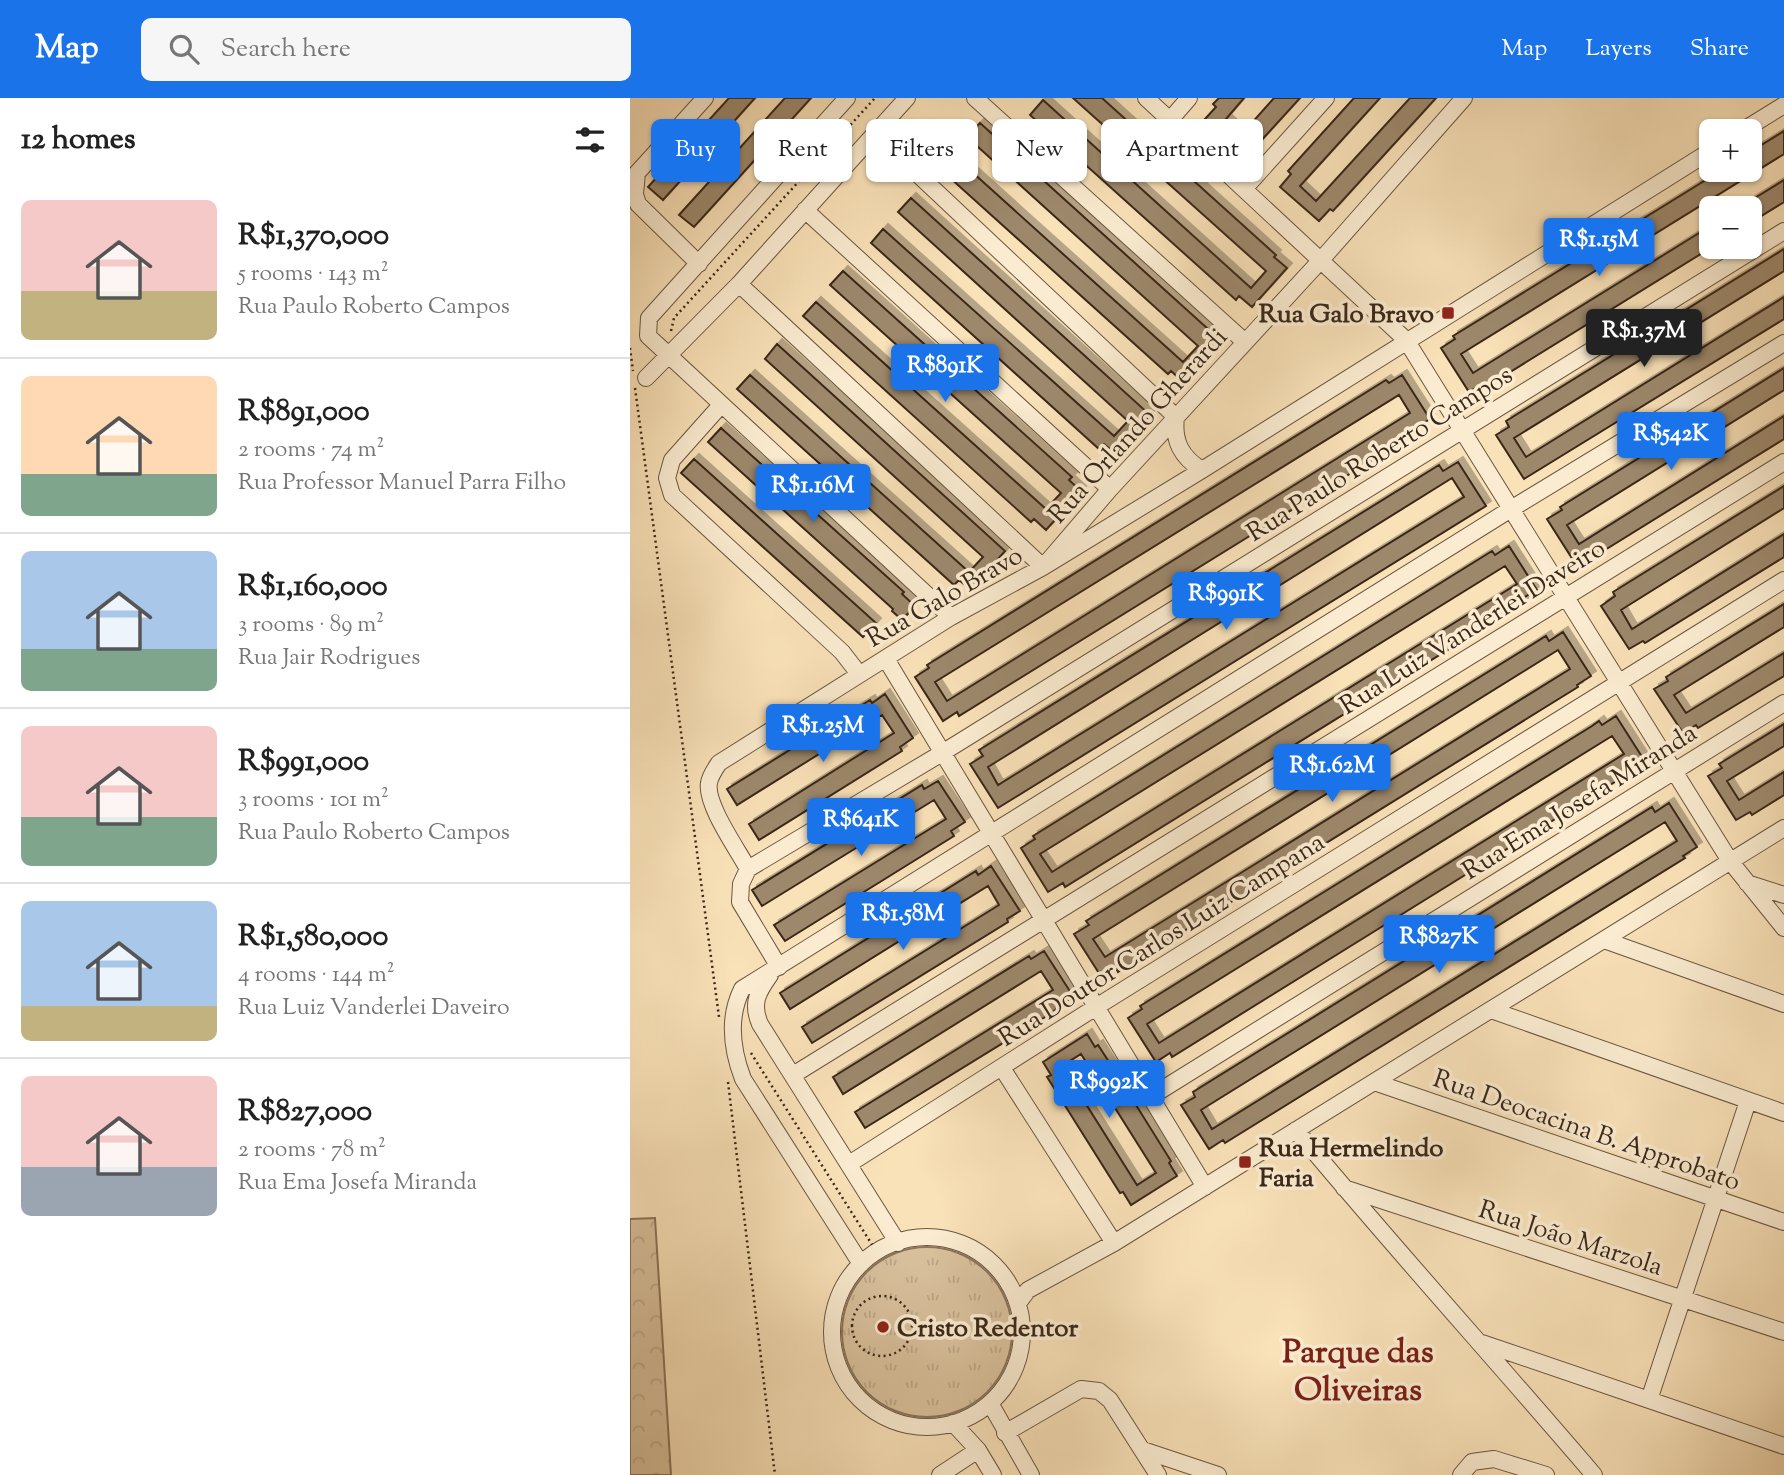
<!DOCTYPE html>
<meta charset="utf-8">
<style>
:root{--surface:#fff;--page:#f6f6f6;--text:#222;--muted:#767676;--line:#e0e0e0;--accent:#1a73e8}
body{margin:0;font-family:"Sorts Mill Goudy",serif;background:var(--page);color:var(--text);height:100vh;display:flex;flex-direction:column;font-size:26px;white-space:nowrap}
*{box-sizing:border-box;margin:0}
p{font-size:23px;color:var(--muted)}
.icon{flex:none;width:38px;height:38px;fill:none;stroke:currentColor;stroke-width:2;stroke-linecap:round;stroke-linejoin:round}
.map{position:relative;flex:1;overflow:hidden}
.side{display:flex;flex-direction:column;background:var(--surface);width:630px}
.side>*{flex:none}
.hud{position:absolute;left:21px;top:21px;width:665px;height:63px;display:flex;gap:14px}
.buttons{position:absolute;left:1069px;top:21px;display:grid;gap:14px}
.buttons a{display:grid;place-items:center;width:63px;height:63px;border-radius:10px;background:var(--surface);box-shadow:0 2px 5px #0004;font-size:35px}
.price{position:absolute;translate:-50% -60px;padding:0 16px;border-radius:7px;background:var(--accent);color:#fff;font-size:23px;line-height:46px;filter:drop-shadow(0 2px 4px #0008)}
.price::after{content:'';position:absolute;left:50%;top:42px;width:21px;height:16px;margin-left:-10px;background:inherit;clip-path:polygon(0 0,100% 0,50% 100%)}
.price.current{background:#222;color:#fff}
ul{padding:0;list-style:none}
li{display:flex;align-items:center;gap:21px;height:175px;padding:0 21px}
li+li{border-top:2px solid var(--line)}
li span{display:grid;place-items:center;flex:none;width:196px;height:140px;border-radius:10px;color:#555}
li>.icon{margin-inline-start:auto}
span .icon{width:84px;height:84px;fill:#fffc;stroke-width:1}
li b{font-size:30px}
h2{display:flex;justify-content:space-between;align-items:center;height:84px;padding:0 21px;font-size:30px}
.tag{padding:0 24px;border-radius:10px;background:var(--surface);box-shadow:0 2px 5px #0004;font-size:24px;line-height:63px}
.tag.current{background:var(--accent);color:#fff}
header{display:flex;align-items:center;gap:42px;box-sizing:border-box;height:98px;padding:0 35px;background:var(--accent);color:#fff}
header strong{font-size:33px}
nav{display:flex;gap:38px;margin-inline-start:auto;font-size:24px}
.search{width:490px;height:63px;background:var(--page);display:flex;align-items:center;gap:18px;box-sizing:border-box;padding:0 24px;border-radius:10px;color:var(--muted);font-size:26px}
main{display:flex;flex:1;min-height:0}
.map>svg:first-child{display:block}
.grass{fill:url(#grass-tufts);stroke:#8a745b;stroke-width:2}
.forest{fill:url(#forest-crowns);stroke:#8a745b;stroke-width:2}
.building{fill:#9d886c;stroke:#3a2719;stroke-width:2;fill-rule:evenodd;filter:url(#shadow)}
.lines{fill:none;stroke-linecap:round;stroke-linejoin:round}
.street-casing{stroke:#6a5641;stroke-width:18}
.path{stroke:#3a2719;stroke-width:2.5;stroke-dasharray:2 3.5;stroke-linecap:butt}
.street{stroke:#fbecd1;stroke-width:16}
.poi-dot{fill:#8f2418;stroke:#fbecd1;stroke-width:2.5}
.labels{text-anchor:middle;stroke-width:7;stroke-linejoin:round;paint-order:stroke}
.poi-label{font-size:26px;font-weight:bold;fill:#3a2719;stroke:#fbecd1;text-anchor:start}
.street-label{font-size:26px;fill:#3a2719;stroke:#fbecd1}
.district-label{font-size:33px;font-weight:bold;fill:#7a1f14;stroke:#fbecd1}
</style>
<header>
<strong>Map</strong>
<div class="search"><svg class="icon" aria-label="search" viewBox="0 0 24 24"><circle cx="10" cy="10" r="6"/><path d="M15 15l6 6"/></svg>Search here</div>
<nav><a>Map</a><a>Layers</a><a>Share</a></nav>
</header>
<main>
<section class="side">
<h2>12 homes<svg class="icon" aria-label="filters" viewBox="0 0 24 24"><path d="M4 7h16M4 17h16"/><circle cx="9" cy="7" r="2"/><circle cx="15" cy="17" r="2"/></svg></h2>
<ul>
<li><span style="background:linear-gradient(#f6c9c9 65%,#c2b280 0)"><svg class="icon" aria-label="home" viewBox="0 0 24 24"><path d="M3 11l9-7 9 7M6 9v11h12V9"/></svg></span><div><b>R$1,370,000</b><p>5 rooms · 143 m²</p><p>Rua Paulo Roberto Campos</p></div></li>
<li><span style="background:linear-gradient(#ffd9b3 70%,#7fa58c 0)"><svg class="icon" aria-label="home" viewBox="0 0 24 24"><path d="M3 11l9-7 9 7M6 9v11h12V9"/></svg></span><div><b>R$891,000</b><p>2 rooms · 74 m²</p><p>Rua Professor Manuel Parra Filho</p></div></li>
<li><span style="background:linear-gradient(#a9c7e8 70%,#7fa58c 0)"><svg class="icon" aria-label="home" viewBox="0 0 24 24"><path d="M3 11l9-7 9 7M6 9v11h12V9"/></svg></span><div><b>R$1,160,000</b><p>3 rooms · 89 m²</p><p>Rua Jair Rodrigues</p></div></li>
<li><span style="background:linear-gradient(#f6c9c9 65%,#7fa58c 0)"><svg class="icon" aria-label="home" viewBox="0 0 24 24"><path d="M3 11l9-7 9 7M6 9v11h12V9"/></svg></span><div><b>R$991,000</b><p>3 rooms · 101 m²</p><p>Rua Paulo Roberto Campos</p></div></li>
<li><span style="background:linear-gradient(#a9c7e8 75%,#c2b280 0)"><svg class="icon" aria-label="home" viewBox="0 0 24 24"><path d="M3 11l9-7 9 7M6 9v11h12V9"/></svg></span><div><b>R$1,580,000</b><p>4 rooms · 144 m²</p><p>Rua Luiz Vanderlei Daveiro</p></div></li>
<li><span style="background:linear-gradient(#f6c9c9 65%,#9aa5b1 0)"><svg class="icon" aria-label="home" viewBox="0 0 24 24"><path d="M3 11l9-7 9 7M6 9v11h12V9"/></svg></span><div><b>R$827,000</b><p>2 rooms · 78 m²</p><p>Rua Ema Josefa Miranda</p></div></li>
</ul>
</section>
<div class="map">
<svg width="1154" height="1377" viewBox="0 0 1154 1377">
<defs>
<pattern id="grass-tufts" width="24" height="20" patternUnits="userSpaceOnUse" patternTransform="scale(1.75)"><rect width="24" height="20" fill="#d9c19d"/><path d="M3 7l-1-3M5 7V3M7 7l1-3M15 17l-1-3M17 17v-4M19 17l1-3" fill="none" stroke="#bba687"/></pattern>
<pattern id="forest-crowns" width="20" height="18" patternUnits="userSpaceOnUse" patternTransform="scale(1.75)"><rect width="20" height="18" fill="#d9c19d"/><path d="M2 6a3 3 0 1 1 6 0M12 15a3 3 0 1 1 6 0" fill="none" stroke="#bba687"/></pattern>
<filter id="shadow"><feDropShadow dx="5" dy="-5" stdDeviation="0" flood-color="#0004"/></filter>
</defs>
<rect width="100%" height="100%" fill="#f9e1b8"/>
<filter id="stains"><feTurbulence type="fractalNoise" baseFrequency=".00286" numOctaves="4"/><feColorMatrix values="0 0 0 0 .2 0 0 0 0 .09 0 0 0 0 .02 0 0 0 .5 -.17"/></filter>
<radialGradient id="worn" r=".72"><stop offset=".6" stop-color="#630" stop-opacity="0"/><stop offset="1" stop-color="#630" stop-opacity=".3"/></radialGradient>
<path class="grass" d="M212 1234a85 85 0 1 1 170 0a85 85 0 1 1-170 0Z"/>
<path class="forest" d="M25,1120L41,1377H0V1121Z"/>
<path class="building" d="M99,0H125L33,102L18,89Z
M155,0H181L64,129L49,117Z
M443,0H472L646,157L644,159L657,170L622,209L609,198L606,202L400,17L413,2L621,190L636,173Z
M589,0H614L596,21L612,36L644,0H670L628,46L625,43L614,55L575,21L586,9L583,6Z
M724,0H750L670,88L686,103L780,0H806L703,113L700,111L689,123L650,89L661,76L658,73Z
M350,25L578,231L576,234L588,245L553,284L541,273L538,276L309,70L322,56L553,264L568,248L337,39Z
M1154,33V56L831,256L843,275L1082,127V149L856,289L853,285L839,294L811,250L825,241L823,238L1092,72H1120V54Z
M1154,82V104L1120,125V103Z
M281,100L520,317L486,356L474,346L469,351L241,145L253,131L484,338L498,323L268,114Z
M1154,151V173L884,340L896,359L1154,199V221L894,381L866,337L879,329L876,323Z
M213,173L442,379L439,382L451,393L416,432L404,421L401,424L173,218L186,204L416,411L431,395L200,187Z
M147,246L375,453L341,492L329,482L324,487L107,291L120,277L339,474L353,459L135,261Z
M1154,270V292L937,427L949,446L1154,318V341L962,460L959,456L945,465L917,421L932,412L930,409Z
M772,277L800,321L787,329L789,333L329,618L327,614L313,623L285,579L299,570L297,567L756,282L759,285ZM769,297L780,315L317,603L305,584Z
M91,330L274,494L272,496L285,508L272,522L262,513L263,511L78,344Z
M64,361L246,525L233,539L51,375Z
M828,364L856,408L368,710L340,666L353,658L349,652L809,367L813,373ZM822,380L834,399L368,687L358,669Z
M1154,388V410L991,512L1002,531L1154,436V459L1015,545L1013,543L999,551L971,508L985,498L983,494Z
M879,448L907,492L893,500L895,504L435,789L433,785L418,794L391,750L405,741L403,738L862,453L865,457ZM875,468L887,486L422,774L410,756Z
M1154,506V529L1044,597L1056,615L1154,555V578L1068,630L1066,627L1053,635L1024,591L1038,583L1036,579Z
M933,534L961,578L947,587L948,589L488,874L487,871L472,880L444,836L459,827L456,823L916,538L919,543ZM928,552L940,571L475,859L463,841Z
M255,596L283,640L270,649L272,653L129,742L119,726L264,635L252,617L107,707L97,691L240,602L242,605Z
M986,618L1014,662L999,671L1001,674L542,959L540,955L526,964L498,920L512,911L510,908L962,628L969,623L972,627ZM982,638L994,656L529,945L517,926Z
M1154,626V648L1097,683L1109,702L1154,674V697L1122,717L1120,714L1106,722L1078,678L1092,670L1089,666Z
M308,683L335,724L321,733L324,738L155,843L144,827L316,721L304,702L132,808L122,792L292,687L294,691Z
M1039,705L1067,749L1053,758L1055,760L595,1045L593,1042L579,1051L551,1007L565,999L563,994L1022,709L1025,714ZM1035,724L1047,743L582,1031L571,1012Z
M361,768L390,813L377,821L378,824L182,945L172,929L369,807L358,788L160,911L150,895L346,773L348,777Z
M414,853L443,898L420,916L235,1030L225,1014L423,892L411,873L213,996L203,979L399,858L401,861Z
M457,936L465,949L468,947L481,967L541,1063L539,1065L547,1078L501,1107L493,1094L490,1095L417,979L421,977L413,964ZM451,956L526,1075L507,1087L432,968Z"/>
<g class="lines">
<g class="street-casing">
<path id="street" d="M217,0L19,220L18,238L321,519
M345,0L615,244
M516,0L776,242L1100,763L1154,830
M540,22L559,0
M1112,33L1154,7
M245,36L546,319C543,343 551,359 572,372
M614,91L696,0
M175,112L480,391
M69,166L8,106L5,96L7,75L75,0
M109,186L413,469L480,391L691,162L834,0
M16,280L109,186L277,0
M91,307L42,362L37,380L42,397L212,554L229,576
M256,561L575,1089
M118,771L312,655L1154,133
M1117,785L1154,797
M974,842L1154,906
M149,869L110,804L111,786L118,771C108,752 75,706 79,685C80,678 85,671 89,665L321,519L413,469L572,372L1082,52
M140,877C128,894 121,905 130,926L268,1145
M861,912L1154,1015
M372,970L484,1145
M163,977L1154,364
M744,984L1154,1124
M520,999L1154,605
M666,1032C763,1149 865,1261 964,1377
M219,1066L466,909L1154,482
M714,1090L1154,1234
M202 1234a95 95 0 1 1 190 0a95 95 0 1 1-190 0Z
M231,1166L113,981C102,952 98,919 112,891L881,411L1154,245
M388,1205L398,1192L484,1145L1154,730
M852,1245L1154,1348
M1019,1302L1118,1003
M360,1305L401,1377
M323,1325L348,1352L363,1377
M375,1335L451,1291L469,1293L480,1302L528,1377
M513,1352L588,1377
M310,1377L348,1352
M831,1377L842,1364L864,1361L916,1377"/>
</g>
<path class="path" d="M41,233L44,220L245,0
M0,250L3,273
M5,290L89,919
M121,955L246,1153
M98,984L145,1377
M222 1228a30 30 0 1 1 60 0a30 30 0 1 1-60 0Z"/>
<use href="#street" class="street"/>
</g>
<g class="poi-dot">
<rect x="811" y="208" width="14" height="14" rx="3.5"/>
<rect x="608" y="1057" width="14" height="14" rx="3.5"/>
<circle cx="253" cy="1229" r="7"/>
</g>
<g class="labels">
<g class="poi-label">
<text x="804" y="224" text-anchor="end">Rua Galo Bravo</text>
<text x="629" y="1058">Rua Hermelindo<tspan x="629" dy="30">Faria</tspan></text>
<text x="267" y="1238">Cristo Redentor</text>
</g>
<g class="street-label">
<text transform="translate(507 327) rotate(-48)" y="9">Rua Orlando Gherardi</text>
<text transform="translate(749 355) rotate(-32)" y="9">Rua Paulo Roberto Campos</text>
<text transform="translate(314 498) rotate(-30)" y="9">Rua Galo Bravo</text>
<text transform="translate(842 528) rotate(-32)" y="9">Rua Luiz Vanderlei Daveiro</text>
<text transform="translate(949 703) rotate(-32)" y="9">Rua Ema Josefa Miranda</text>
<text transform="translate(531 841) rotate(-32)" y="9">Rua Doutor Carlos Luiz Campana</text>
<text transform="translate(957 1031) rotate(19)" y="9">Rua Deocacina B. Approbato</text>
<text transform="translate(941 1139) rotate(18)" y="9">Rua João Marzola</text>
</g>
<g class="district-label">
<text x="728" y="1264">Parque das<tspan x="728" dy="38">Oliveiras</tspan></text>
</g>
</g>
<rect width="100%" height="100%" filter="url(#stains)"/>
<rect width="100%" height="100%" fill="url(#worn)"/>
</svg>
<div class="buttons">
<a>+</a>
<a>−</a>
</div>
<b class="price" style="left:969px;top:180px">R$1.15M</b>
<b class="price current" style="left:1014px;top:271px">R$1.37M</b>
<b class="price" style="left:315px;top:306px">R$891K</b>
<b class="price" style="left:1041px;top:374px">R$542K</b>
<b class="price" style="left:183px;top:426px">R$1.16M</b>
<b class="price" style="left:596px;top:534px">R$991K</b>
<b class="price" style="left:193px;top:666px">R$1.25M</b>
<b class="price" style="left:702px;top:706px">R$1.62M</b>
<b class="price" style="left:231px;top:760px">R$641K</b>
<b class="price" style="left:273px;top:854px">R$1.58M</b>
<b class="price" style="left:809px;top:877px">R$827K</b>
<b class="price" style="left:479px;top:1022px">R$992K</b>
<div class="hud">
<a class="tag current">Buy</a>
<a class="tag">Rent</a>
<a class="tag">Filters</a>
<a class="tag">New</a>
<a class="tag">Apartment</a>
</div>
</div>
</main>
